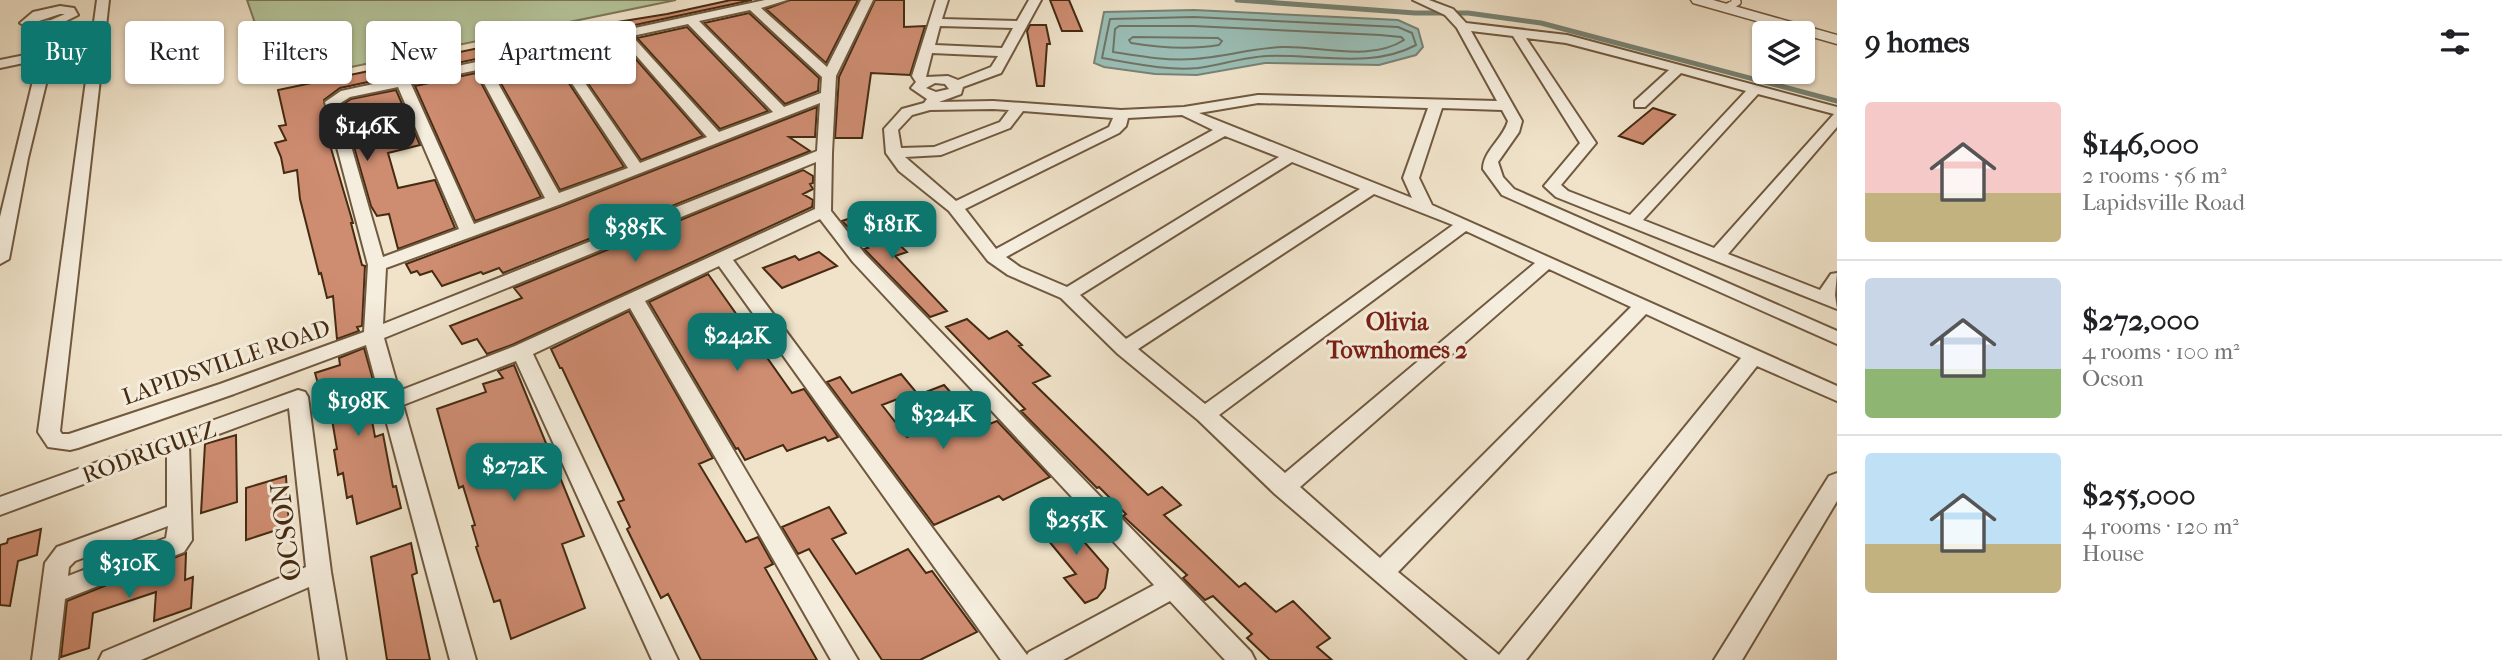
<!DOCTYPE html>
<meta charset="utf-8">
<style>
:root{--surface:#fff;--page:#f6f6f6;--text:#202124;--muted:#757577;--line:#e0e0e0;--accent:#0f766e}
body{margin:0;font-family:"IM FELL French Canon",serif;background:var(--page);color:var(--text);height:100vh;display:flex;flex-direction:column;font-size:26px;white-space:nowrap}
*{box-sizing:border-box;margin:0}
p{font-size:23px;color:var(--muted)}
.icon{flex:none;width:38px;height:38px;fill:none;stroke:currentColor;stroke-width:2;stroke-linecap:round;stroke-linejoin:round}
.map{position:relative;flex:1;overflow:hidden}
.side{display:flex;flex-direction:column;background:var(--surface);width:665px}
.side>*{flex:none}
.top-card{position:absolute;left:21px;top:21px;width:665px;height:63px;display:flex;gap:14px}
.buttons{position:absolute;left:1752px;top:21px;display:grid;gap:14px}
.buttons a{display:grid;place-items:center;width:63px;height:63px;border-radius:7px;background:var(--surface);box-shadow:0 2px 5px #0004;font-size:35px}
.price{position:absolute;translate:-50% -60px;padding:0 16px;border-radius:14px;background:var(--accent);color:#fff;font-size:23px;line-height:46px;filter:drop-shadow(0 2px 4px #0008)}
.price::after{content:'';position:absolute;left:50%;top:42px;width:21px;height:16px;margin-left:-10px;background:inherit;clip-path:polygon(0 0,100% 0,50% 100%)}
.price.on{background:#222;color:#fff}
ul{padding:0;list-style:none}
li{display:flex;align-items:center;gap:21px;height:175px;padding:0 28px}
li+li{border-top:2px solid var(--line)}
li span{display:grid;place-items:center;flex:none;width:196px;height:140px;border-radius:7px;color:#555}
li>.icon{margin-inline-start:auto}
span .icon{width:84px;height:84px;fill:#fffc;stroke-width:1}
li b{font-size:30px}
h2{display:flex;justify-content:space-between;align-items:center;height:84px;padding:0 28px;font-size:30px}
.pill{padding:0 24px;border-radius:7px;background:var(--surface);box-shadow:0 2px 5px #0004;font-size:24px;line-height:63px}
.pill.on{background:var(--accent);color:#fff}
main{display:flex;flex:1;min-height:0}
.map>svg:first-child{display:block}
.green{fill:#b5c59b;stroke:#7d7856;stroke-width:2}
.water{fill:#9abeb6;stroke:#788374;stroke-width:2}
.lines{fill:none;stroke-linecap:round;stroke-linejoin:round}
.shore{stroke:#707464;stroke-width:2}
.stream{stroke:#788374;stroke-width:5}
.building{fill:#ce8c71;stroke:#452b11;stroke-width:2}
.service-casing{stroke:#70593f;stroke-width:10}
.minor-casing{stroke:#70593f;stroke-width:4}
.tertiary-casing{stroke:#70593f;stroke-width:3}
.service{stroke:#f5eddd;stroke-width:7}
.minor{fill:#f5eddd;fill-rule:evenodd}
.tertiary{fill:#f5eddd;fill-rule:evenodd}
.labels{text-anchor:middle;stroke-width:6;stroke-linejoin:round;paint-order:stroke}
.street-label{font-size:23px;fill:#452b11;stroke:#f5eddd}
.neighbourhood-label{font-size:24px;font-weight:bold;fill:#7a1f14;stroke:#f5eddd}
.near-street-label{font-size:28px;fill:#452b11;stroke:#f5eddd}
</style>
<main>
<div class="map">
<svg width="1837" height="660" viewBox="0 0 1837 660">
<rect width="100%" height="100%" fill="#f0e3ca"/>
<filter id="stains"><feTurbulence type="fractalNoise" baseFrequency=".00286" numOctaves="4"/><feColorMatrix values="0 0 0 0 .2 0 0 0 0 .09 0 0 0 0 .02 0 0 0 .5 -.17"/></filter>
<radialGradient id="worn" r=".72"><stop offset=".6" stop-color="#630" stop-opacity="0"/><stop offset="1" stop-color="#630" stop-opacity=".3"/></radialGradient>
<path class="green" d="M247,0H676L288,80L274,78Z"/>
<path class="water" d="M1194,10L1398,20L1418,29L1423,47L1416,55L1379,65L1265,63L1197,75L1155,74L1104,67L1094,63L1104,12Z"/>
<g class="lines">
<path class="shore" d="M1194,17L1398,27L1412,33L1416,45C1372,69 1316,54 1267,56C1244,57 1221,65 1198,68C1166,71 1133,63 1102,58L1110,19Z
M1119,26H1193L1380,35L1401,37L1404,40C1370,62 1321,46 1283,47C1253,48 1223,57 1193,59C1166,61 1139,56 1113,52L1115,29Z
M1133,37L1218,38L1222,41L1219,45C1189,50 1161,48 1131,43L1129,40Z"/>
<path class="stream" d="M1237,0L1415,13H1468L1541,23L1837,101"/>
</g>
<path class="building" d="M731,0H752L340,88L324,100L333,143L330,145L353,223H351L362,265L365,266L362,326L357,327L359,331L337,339L333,296L327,298L321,273L319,274L300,199L297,170L284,173L281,157L275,143L286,140L279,126L286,125L278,90L556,32L667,14Z
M790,0H858L826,63L766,9Z
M875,0H904V27L925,26L910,75L871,73L862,138H835L839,77Z
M1050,0H1069L1082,31H1062Z
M749,13L819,78L818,91L785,104L704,23Z
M1030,25H1046L1050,44H1047L1044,86H1037L1027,31Z
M687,27L768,111L720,129L637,38Z
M620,41L703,136L641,160L567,53Z
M551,56L624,167L560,190L493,69Z
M476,73L541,197L475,221L415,86Z
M396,90L420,145L388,153L398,188L435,180L455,228L398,249L389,214L377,216L371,206L342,105L351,99Z
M817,107L815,137H789L810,151L503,273L499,268L483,274L481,272L442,286L432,271L420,275L417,271L411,273L406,264L562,206Z
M1653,108L1675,115L1643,144L1619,136Z
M803,170L813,176V183L810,184L813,189L803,194L813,200L812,207L514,344L487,354L477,339L462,344L450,326L522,298L514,288Z
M866,213L907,252L895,256L947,311L930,317L867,252L864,249L868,248L842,221Z
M819,252L837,266L782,288L763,268L795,256L799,260Z
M708,274L792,393L804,389L838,437L828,441L825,437L787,451L783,445L745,460L738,448L736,449L649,302Z
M629,311L713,458L699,464L746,542L758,537L773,564L765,568L817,660H701L668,594L661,598L627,529L630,527L618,502L624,500L562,368H560L551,349Z
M967,319L989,339L1007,331L1022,345L1019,346L1050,376L1033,383L1148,495L1162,487L1181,505L1164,515L1239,587L1245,583L1276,612L1293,601L1330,638L1317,647L1332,660H1270L1247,638L1252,634L1213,596L1205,600L1183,578L1187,575L1123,516L1126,514L1099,487L1097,488L1021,411L1025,409L946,327Z
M364,348L373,380L365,383L375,437L383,434L393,487L396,486L401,508L357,524L352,496L347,498L343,473L338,475L334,450L337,449L328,396L322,398L315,373L340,365L339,358Z
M514,365L584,536L562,544L585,608L511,639L500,600L494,602L476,547L478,546L472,526L475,525L463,486L459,488L437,409L486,392L483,384L503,378L498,371Z
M901,374L916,392L882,405L907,437L950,420L926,392L944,385L982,427L997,421L1050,477L1003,500L999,496L934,525L827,382L840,377L852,393Z
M236,435L237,502L201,513L205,444Z
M286,476L289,526L246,540V488Z
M829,507L846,533L832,539L856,574L908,549L926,573L932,571L977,632L920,660H882L809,549L798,554L782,527Z
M1058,512L1108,569L1105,588L1097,598L1085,603L1064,578L1076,574L1034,523Z
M41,529L37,555L18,561L10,606L0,605V545L7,543L8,539Z
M411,543L417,573L412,575L430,660H387L371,557Z
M186,553L185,580L193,577L191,608L154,621L156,592L93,613L89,648L61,657L67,601Z"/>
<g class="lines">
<g class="service-casing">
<path id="service" d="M1726,8L1737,2L1735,0"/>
</g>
<g class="minor-casing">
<path id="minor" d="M97,0H109L60,431L62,434H69L220,384L364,332L368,265L325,102L341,91L765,0H787L761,8L827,67L861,0H873L836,76L832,153L831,211L865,254L1251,652L1255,660H1225L1170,601L1063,660H1001L719,266L645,301L858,660H831L630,308L533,354L678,660H652L516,361L403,405L476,660H450L366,345L234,394L78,448L70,450L48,447L38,432ZM750,10L822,77L821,93L784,107L699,21ZM688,24L773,112L719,132L632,36ZM621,38L707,137L640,163L563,51ZM552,53L628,168L559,193L489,67ZM477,70L545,198L474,224L411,84ZM398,87L459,229L383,257L339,104L350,97ZM820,103L817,151L383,324L386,268L561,204ZM816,162L815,209L515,346L399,391L384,338ZM820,219L853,262L1154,585L1029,652L1027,655L733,260Z
M936,0H948L942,19L1017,21L1029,0H1041L1001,73L963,87L961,94L939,102L993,101L1121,110L1184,107L1258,95L1497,101L1457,28L1445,15L1413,0H1429L1453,9L1466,23L1567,35L1837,107V127L1728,254L1820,290L1831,274L1837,273L1835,295L1837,309L1556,197L1544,186L1580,143L1513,36L1471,31L1522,121L1519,132L1498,162L1503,177L1514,189L1837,331V344L1502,195L1483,169C1483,151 1503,139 1508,121L1502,110L1442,108L1419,178L1432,205L1837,386V401L1757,366L1526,660H1468L1275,494L1198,420L1118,354L1061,298L1008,275L988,261L949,211L899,171L886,153L884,129L902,109L924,103L927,99L911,88L916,82L912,76ZM940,26L1013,28L1002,48L935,45ZM1526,38L1566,43L1669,70L1635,101V107H1645L1681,73L1746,91L1630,215L1568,191L1561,185L1596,143ZM932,53L998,56L991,67L958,80L948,76L926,77ZM935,83L945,84L949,89L936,92L926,88ZM1758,94L1834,114L1714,248L1643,220ZM1258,103L1428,108L1403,178L1412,198L1199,113ZM993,109L1009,110L1000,122L934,147L901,148L898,130L912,115L930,110ZM1023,111L1113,118L1109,127L956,201L905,157L941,155L1010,128ZM1182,115L1213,130L996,249L965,209L1119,133L1126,126L1128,118ZM1225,136L1279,157L1067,287L1020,267L1006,257ZM1292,162L1360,189L1126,339L1080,295ZM1374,194L1453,225L1205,404L1138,349ZM1466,231L1535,263L1285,473L1219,415ZM1549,269L1631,307L1380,558L1300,487ZM1646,314L1741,358L1499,655L1398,572Z
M60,6L74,8L78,15L54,27L53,55L28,158L9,259L0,264V217L38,60L0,68V60L40,52L42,29L27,27L20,23L33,12ZM60,14H65L51,20L36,22Z
M298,390L305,392L308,397L331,572L346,660H320L309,587L141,660H99L103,652L306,567L289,408L189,445L192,540L184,552L65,599L58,660H32L45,563L57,547L167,507V453L0,515V497ZM168,526L166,538L68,576L69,567L75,561Z
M1837,473V501L1742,660H1714L1829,476Z"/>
</g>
<g class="tertiary-casing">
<path id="tertiary" d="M1691,0H1713L1837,35V44L1693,3Z"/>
</g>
<use href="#service" class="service"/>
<use href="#minor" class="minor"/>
<use href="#tertiary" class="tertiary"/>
</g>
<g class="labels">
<g class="street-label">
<text transform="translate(226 362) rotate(-19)" y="8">LAPIDSVILLE ROAD</text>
<text transform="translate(149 452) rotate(-20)" y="8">RODRIGUEZ</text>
</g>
<g class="neighbourhood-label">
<text x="1397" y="330">Olivia<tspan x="1397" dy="28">Townhomes 2</tspan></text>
</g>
<g class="near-street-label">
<text transform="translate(285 532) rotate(-97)" y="10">OCSON</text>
</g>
</g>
<rect width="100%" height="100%" filter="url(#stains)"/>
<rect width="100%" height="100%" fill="url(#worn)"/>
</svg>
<div class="buttons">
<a><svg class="icon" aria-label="layers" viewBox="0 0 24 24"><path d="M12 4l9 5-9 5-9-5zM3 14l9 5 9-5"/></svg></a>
</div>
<b class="price on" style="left:367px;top:163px">$146K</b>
<b class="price" style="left:892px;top:261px">$181K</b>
<b class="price" style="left:635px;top:264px">$385K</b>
<b class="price" style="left:737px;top:373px">$242K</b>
<b class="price" style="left:358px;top:438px">$198K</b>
<b class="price" style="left:943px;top:451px">$324K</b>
<b class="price" style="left:514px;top:503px">$272K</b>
<b class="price" style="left:1076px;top:557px">$255K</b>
<b class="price" style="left:129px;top:600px">$310K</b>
<div class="top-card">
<a class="pill on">Buy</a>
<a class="pill">Rent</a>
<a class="pill">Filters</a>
<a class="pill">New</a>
<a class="pill">Apartment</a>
</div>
</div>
<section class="side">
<h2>9 homes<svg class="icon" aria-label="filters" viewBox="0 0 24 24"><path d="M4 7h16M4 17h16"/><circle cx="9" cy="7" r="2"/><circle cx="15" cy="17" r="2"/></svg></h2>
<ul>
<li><span style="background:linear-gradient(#f6c9c9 65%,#c2b280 0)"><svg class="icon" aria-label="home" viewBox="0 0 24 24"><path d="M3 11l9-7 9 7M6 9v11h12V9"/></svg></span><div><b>$146,000</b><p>2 rooms · 56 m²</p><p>Lapidsville Road</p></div></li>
<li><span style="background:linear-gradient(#c9d6e8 65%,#8fb573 0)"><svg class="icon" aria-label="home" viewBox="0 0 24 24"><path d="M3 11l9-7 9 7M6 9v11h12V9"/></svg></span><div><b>$272,000</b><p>4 rooms · 100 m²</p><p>Ocson</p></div></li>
<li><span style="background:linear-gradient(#bfe0f5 65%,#c2b280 0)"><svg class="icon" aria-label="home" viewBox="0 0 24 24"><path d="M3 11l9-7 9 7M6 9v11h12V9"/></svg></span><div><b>$255,000</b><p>4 rooms · 120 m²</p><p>House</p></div></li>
</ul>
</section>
</main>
